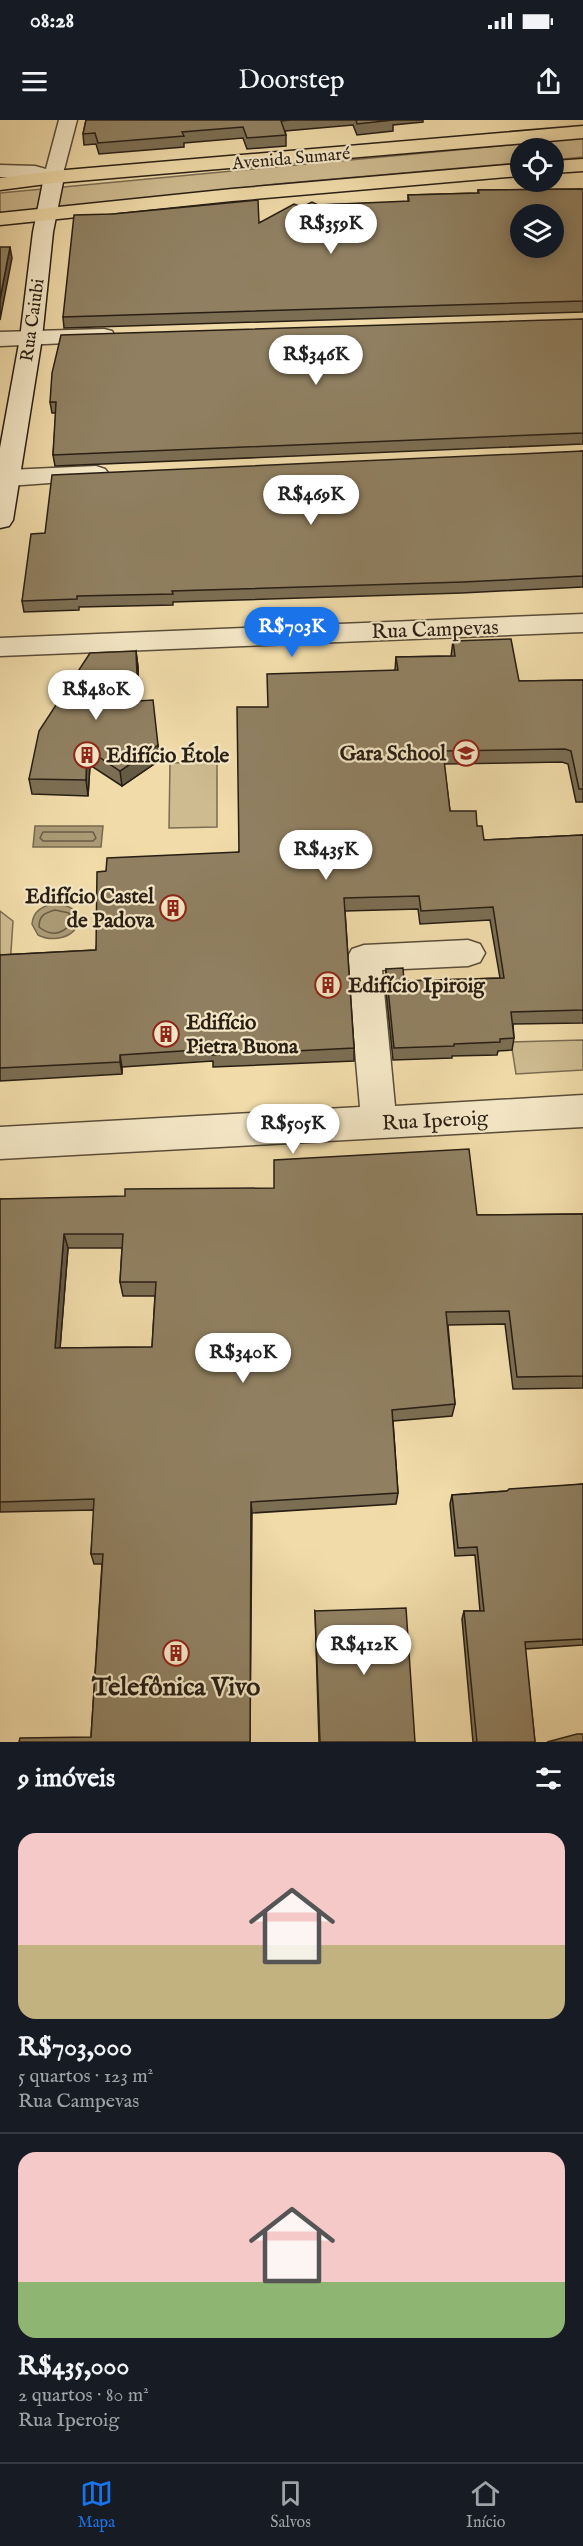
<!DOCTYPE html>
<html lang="pt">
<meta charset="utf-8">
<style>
:root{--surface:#171b24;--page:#242831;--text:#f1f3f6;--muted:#9ea1a6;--line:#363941;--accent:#1a73e8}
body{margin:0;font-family:"IM FELL English",serif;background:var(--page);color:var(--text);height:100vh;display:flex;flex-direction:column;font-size:22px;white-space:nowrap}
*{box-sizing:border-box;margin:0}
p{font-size:20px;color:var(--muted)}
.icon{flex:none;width:33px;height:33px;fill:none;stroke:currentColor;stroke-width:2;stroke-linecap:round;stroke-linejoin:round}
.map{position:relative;height:1622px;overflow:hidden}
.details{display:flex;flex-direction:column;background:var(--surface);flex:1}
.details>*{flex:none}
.buttons{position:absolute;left:510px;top:18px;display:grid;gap:12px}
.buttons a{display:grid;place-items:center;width:54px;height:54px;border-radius:50%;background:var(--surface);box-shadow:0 3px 15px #0003;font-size:30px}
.price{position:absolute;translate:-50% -51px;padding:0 14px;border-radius:21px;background:#fff;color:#222;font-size:20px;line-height:39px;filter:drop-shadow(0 2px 3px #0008)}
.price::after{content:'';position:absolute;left:50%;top:36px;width:18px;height:14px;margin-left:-9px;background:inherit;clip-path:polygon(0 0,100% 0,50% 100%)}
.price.active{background:var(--accent);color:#fff}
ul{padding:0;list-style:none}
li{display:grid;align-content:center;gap:12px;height:318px;padding:0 18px}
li+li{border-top:2px solid var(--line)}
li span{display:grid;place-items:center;height:186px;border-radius:18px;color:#555}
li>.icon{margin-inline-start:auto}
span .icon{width:108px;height:108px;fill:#fffc;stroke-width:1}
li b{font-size:26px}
h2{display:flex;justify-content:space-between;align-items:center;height:72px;padding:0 18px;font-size:26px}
.status{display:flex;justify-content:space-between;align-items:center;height:42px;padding:0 30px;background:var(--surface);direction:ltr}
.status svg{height:16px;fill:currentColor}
header{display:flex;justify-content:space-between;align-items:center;height:78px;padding:0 18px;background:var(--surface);font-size:27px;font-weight:600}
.tabs{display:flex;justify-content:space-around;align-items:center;height:84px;border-top:2px solid var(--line);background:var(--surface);font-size:16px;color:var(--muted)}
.tabs a{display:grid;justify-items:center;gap:3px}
.tabs .active{color:var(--accent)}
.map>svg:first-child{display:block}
.green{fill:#cebb90;stroke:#7b6c52;stroke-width:1.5}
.water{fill:#ac9b76;stroke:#77694f;stroke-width:1.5}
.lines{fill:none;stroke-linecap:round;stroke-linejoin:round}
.shore{stroke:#6a5c45;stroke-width:1.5}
.minor-casing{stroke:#5a4d39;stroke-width:3}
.secondary-casing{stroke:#281e14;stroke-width:3}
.primary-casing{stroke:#281e14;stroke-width:3}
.minor{fill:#f5e8c7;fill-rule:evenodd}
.secondary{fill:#f5e8c7;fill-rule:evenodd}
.primary{fill:#f0dba9;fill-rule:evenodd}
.wall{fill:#7c6e53;stroke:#281e14;stroke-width:1.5;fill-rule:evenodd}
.shaded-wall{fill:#655a44;stroke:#281e14;stroke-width:1.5}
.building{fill:#908061;stroke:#281e14;stroke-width:1.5;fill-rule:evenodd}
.labels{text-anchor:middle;stroke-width:4.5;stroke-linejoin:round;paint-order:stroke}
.far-street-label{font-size:18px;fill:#281e14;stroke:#f5e8c7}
.street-label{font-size:21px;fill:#281e14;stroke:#f5e8c7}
.poi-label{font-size:21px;font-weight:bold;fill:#281e14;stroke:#f5e8c7;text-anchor:start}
.near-poi-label{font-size:26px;font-weight:bold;fill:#281e14;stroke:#f5e8c7}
</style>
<div class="status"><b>08:28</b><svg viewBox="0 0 49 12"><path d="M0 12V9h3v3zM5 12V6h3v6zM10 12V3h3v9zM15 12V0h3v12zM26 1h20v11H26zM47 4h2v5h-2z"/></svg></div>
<header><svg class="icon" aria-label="menu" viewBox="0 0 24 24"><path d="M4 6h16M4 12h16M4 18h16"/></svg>Doorstep<svg class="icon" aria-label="share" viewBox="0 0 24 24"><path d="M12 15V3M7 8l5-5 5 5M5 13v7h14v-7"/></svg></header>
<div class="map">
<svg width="583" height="1622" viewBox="0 0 583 1622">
<rect width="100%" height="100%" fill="#f0dba9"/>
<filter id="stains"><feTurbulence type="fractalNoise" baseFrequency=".00333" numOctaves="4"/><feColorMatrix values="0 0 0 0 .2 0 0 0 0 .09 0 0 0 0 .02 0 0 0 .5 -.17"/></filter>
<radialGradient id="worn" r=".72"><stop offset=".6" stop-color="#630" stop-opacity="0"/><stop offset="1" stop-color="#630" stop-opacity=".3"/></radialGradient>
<path class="green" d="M583,18V37L554,40V28H520V43L276,64L0,94V73Z
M217,642V707L169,708L170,643Z
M0,791L13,801L10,847L0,848Z
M583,920V950L516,954L511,922Z"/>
<path class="water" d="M35,706H103L101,727H33Z
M61,783L73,789C90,813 56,825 38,815L32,804C33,789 47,784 61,783Z"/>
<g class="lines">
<path class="shore" d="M43,712H93L96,718L93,721H43L40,718Z
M55,790L69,793L71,804C61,815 50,816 39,807C39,795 45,793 55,790Z"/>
<g class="minor-casing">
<path id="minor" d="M59,0H77L61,61L54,63L35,58L0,57V45L35,46L46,49Z
M104,209L112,211L115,216L112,221L0,226V212Z
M96,346L105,349L109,354L105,359L8,366L0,364V352L8,350Z
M583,494V512L0,536V518Z
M468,820L480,824L485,833L480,842L468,846L382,850L395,986L583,975V1007L0,1039V1007L360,987L347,838L352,829L364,825Z"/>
</g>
<g class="secondary-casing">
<path id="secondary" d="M54,51L61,53L64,57L53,112L42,218L13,400L9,406L0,408V328L20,218L33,112L44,57L47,53Z"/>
</g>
<g class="primary-casing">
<path id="primary" d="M583,6V18L54,63L0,70V58L54,51Z
M583,39V51L554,53V41Z
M520,44V56L232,81L0,105V93L232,69Z"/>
</g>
<use href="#minor" class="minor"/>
<use href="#secondary" class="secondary"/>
<use href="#primary" class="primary"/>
</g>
<path class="wall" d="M86,0H423V2L393,5V11L357,15L353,5L285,11L286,15V26L247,29L243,18L184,23V27L99,34L96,24L84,25L83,14Z
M583,69V192L64,208L63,197L259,103L302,87L318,85L408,82V75L478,73V70Z
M583,199V324L55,346L53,335L56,293H52L50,282Z
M583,331V467L462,473L173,482V485L79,487V490L24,492L22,481L45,413Z
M453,521L519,561L583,560V682H576L568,644L562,642L444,644L450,691L477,706L484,720L583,715V903L513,904L514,918L512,930L498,931L497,935L452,936V938L393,940L385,861L386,849L404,861L500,858L490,800L420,804L418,789L345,791L354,928V941L213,947V941L122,947V954L0,961V835L96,830L106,751L239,732L268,587L395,550L396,537L451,536Z
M136,531L138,547L139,581L160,640L122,666L90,645L88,676L32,674L29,659Z
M0,1079L477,1095L583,1094V1268L513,1269L505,1204L448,1205L455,1284L452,1296L393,1301L398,1373L396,1384L252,1393L91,1617L102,1444H94L91,1434L94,1390L0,1392ZM68,1128H122L120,1162L123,1176H155L152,1227L60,1228Z
M583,1364V1525L525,1529L535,1622H473L462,1499L464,1491H480L475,1435L455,1436L450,1384L452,1375L507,1371Z
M315,1491L415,1622H319Z"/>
<path class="shaded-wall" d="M10,127L12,138L0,200V179Z
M136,531L138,547L139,597L138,581Z
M158,625L160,640L122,666L120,651Z
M87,629L90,645L88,676L86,660Z
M120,935L122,947V954L120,942Z
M64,1114L68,1128L59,1241L55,1228Z
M251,1382L252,1393L250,1622Z"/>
<path class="building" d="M86,0H290L281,1L286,15L247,18L243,7L182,12L184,16L98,23L95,13L83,14Z
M356,0H393L357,4Z
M583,69V181L63,197L74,95L113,94L258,80L259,103L294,84L302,87L312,82L318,85L409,81L408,75L479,73L478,70ZM520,94H554V128H520Z
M0,127H10L0,179Z
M583,199V313L53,335L56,282H50L52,253L61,215Z
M583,331V456L463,462L172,471L173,474L77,476V479L22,481L31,414L45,413L52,355Z
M511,519L519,561L583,560V669H579L571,631L565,629L443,631L450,691H476L477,706H482L484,720L583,715V890L511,892L514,918L500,919V922L454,924V926L394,928L386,849L403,848L404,861L504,858L493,787L421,791L419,776L344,778L354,928L212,935V929L120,935V942L0,948V835L96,830L97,752L106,751L107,738L239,732L237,587H268L267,554L398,550L396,537L455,536L453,521Z
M136,531L138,581L153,580L158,625L120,651L87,629L86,660L29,659L39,611L90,533Z
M469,1029L477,1095L583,1094V1256L517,1257L509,1191L446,1192L455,1284L392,1290L398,1373L251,1382L250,1622H19L20,1618L91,1617L103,1434H91L94,1379L0,1382V1079L125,1076V1069L274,1068V1040ZM64,1114H123L120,1162H156L152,1227L55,1228Z
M583,1364V1519L525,1522L535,1622H477L464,1491H484L477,1427L458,1428L452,1375L507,1371L509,1369Z
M406,1488L415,1622H320L315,1491Z
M577,1614H583V1622H547Z"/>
<defs>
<g id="school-ring" transform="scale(1.35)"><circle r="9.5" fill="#f5e8c7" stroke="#8f2418" stroke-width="1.5"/><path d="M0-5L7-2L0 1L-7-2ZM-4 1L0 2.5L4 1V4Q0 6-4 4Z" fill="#8f2418"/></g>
<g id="building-ring" transform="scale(1.35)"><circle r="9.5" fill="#f5e8c7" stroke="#8f2418" stroke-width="1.5"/><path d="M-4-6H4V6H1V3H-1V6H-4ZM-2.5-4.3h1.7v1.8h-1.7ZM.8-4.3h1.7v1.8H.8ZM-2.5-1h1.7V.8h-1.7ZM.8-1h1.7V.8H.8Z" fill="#8f2418"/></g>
</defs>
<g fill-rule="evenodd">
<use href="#school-ring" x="466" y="633"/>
<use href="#building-ring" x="87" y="635"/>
<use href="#building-ring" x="173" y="788"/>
<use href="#building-ring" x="328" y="865"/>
<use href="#building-ring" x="166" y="914"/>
<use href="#building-ring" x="176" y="1533"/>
</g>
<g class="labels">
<g class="far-street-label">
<text transform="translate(291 38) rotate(-5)" y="6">Avenida Sumaré</text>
<text transform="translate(32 200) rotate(-82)" y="6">Rua Caiubi</text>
</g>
<g class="street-label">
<text transform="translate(435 509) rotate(-2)" y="7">Rua Campevas</text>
<text transform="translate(435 1000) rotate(-3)" y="7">Rua Iperoig</text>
</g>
<g class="poi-label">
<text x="446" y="640" text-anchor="end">Gara School</text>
<text x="106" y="642">Edifício Étole</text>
<text x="154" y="783" text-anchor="end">Edifício Castel<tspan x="154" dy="24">de Padova</tspan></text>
<text x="348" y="872">Edifício Ipiroig</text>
<text x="186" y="909">Edifício<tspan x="186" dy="24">Pietra Buona</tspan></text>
</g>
<g class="near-poi-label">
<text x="176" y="1575">Telefônica Vivo</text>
</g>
</g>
<rect width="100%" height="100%" filter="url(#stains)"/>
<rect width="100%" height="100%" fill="url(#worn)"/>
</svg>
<div class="buttons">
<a><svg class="icon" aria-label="locate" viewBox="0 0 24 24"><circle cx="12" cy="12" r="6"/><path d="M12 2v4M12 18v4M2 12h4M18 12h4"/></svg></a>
<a><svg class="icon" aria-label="layers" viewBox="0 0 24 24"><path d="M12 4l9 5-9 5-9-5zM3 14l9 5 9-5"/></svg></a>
</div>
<b class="price" style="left:331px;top:135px">R$359K</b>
<b class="price" style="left:316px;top:266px">R$346K</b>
<b class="price" style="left:311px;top:406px">R$469K</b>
<b class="price active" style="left:292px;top:538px">R$703K</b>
<b class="price" style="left:96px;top:601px">R$480K</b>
<b class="price" style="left:326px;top:761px">R$435K</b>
<b class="price" style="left:293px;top:1035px">R$505K</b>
<b class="price" style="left:243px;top:1264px">R$340K</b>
<b class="price" style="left:364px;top:1556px">R$412K</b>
</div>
<section class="details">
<h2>9 imóveis<svg class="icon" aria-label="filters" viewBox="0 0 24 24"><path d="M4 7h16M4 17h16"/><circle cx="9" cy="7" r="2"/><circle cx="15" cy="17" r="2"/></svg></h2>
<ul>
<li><span style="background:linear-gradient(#f6c9c9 60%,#c2b280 0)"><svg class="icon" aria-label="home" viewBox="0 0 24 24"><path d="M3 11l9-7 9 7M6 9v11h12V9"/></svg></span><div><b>R$703,000</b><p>5 quartos · 123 m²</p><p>Rua Campevas</p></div></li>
<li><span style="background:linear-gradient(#f6c9c9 70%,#8fb573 0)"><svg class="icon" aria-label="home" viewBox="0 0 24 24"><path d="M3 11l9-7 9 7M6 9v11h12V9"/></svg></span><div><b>R$435,000</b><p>2 quartos · 80 m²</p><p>Rua Iperoig</p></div></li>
</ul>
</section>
<nav class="tabs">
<a class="active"><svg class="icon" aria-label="map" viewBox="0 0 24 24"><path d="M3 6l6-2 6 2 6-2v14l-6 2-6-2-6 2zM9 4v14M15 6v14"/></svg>Mapa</a>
<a><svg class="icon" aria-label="saved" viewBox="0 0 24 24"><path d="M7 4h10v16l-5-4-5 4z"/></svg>Salvos</a>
<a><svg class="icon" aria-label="home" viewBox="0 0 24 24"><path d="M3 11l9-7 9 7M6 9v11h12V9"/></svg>Início</a>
</nav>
